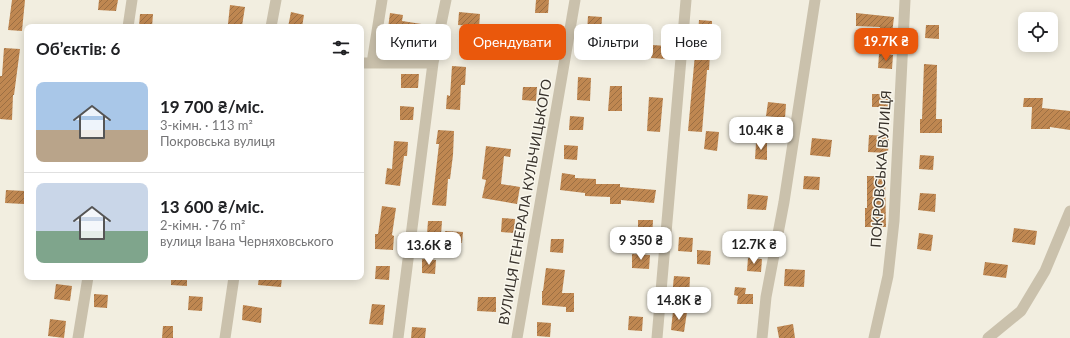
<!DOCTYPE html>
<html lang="uk">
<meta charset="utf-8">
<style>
:root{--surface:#fff;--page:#f6f6f6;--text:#202124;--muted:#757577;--line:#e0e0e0;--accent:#ea580c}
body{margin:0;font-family:Lato,sans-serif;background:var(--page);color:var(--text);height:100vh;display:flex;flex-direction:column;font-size:15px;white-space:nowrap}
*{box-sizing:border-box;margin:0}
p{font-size:13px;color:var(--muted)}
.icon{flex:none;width:22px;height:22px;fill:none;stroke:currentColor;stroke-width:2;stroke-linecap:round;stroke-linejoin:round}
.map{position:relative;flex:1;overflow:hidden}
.drawer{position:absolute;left:24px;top:24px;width:340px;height:256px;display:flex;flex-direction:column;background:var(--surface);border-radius:8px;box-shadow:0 2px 10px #0003}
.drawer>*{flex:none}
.hud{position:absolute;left:376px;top:24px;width:380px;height:36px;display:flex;gap:8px}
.controls{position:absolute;left:1018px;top:12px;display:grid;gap:8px}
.controls a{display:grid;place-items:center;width:40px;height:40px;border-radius:8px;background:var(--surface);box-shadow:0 2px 10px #0003;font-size:20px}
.price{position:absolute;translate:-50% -34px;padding:0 9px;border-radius:8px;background:#fff;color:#222;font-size:13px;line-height:26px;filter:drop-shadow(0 1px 2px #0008)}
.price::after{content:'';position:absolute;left:50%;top:24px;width:12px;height:9px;margin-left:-6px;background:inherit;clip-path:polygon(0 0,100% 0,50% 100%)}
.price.selected{background:var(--accent);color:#fff}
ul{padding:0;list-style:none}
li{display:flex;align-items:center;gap:12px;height:100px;padding:0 12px}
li+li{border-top:1px solid var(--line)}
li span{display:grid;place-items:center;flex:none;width:112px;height:80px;border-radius:8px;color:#555}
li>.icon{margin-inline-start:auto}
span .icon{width:48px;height:48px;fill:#fffc;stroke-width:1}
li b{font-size:17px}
h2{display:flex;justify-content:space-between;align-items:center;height:48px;padding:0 12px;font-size:17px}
.tag{padding:0 14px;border-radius:8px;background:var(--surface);box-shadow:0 2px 10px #0003;font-size:14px;line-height:36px}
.tag.selected{background:var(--accent);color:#fff}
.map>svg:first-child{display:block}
.building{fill:url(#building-hatch)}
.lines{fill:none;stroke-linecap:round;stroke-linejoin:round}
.minor{stroke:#cac1ac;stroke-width:11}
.labels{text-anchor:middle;stroke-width:3;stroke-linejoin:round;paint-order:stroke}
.street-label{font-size:14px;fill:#38322b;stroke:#f9f7ed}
</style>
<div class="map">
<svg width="1070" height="338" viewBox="0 0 1070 338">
<defs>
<pattern id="building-hatch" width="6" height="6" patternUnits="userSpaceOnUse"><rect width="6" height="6" fill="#bf8751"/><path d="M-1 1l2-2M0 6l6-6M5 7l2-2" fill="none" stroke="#9c6f43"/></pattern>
</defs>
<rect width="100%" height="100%" fill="#f2eee0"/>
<path class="building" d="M12,0H25L22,31L8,30Z
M99,0H118L116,11L98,10Z
M536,0H549L548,13H535Z
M230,5L245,7L242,26L228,24Z
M291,12L304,15L302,27H288Z
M459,12L480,14L479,27L458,25Z
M390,13L403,15L402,21L428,25L426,41L400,37L398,53L385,51Z
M856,13L894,17L892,34L880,33V27L856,26Z
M140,14H153L152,27H139Z
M588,16L602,17L601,34L587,32Z
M699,20L712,21V34L698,33Z
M926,25H939V39L925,38Z
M652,45L667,46L666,59L651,58Z
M4,48L20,49L14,95H13L12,120L0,119V76H2Z
M695,54H710L709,70H707L702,132L688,131Z
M879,54L893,55L892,69L878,68Z
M924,64L937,65L936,119H942V133H920V119H922Z
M452,66L466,67L465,85H461L460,110L446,109L447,95L450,96Z
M401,74H419L418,88H401Z
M578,77L591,78L590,101L577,100Z
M610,86H622V111H608Z
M523,87H537L536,101L522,100Z
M872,94H890V107H872Z
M649,97L663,98L660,132L647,131Z
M1024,98H1043L1042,108L1070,111V130L1050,127V129H1031L1032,107H1023Z
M768,102L786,104L785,118L766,116Z
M400,106L414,107L413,120H400Z
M570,116L584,117L583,130H569Z
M438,130L454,131L453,155L450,179H448L446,206L432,205L439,144H436Z
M706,131L719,132L717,151L704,149Z
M869,135L889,136L888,153L868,152Z
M812,138L832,140L830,157L810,155Z
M394,141L408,142L407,156H404L400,186L385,184L387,168L392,169Z
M756,143H767V160L755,159Z
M564,145L578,146L577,160L564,159Z
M486,146L511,149L510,157L504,156L501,184L520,187L517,204L482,198L486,180L482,179Z
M920,155L934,156L933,170L919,169Z
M562,173L575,175V178L596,179V184H620V187L656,190L654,203L621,200V204H610V197L585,196V193L560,190Z
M804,176L820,177L819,190L803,189Z
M867,176H885L886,227H865V208H867Z
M6,190L25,191L24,204L5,203Z
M920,193L936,194L935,212L918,210Z
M748,194L768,196L766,210L747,209Z
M382,206L396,208L392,235L394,236L393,250L375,249V234H378Z
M502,218L515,219L514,233L501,232Z
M638,220H653L652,239L638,238Z
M428,221H442L441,235L427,234Z
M1014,228L1037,231L1035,245L1012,242Z
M445,231L463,232L462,243L444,242Z
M919,233L933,235L931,251L917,249Z
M679,237L693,238L692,252L678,251Z
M551,239H564L563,253L550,252Z
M697,250L711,251L710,265L697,264Z
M632,254L650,255L649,269L632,268Z
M748,258L762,259L761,272L747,271Z
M422,259L436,260L435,274L422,273Z
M985,262L1008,265L1006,278L983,275Z
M376,266H390L389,280L375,279Z
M546,268L565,270L562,293H574V312H566V307L542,305V291H543Z
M785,269L805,270L804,287L784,286Z
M674,276L690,277L689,296H672Z
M171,277H187V286L171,285Z
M259,277H282L281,287L258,285Z
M56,284L72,286L70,301L54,299Z
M735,287L746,288L745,294H753V304H737L738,296L734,295Z
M94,294L108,295L107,308L94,307Z
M189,296L203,297L202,311L188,310Z
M478,297H496V312L477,311Z
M372,304L385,305L383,325L369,324Z
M243,305L262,308L261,323L242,320Z
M673,311L687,312L684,332L671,330Z
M629,316L643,317L642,331L628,330Z
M50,319L66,321L64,338L48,336Z
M537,322L551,323L550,337L537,336Z
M793,324L795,338H779L777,327Z
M163,326H173V338H162Z
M412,327L426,328L425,338H411Z"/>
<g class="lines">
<path class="minor" d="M128,27L132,0
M271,27L276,0
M361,63H433
M372,63L382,0
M78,338L88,277
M225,338L234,277
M398,338L433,63L446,0
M517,338L575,0
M657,338L686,0
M762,338L766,297L784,202L815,0
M874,338L888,276L894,221L905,0
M988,338L1021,311L1045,271L1070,211"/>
</g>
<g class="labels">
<g class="street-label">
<text transform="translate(881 169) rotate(-86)" y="5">ПОКРОВСЬКА ВУЛИЦЯ</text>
<text transform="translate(525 202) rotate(-80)" y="5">ВУЛИЦЯ ГЕНЕРАЛА КУЛЬЧИЦЬКОГО</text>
</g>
</g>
</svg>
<div class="controls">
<a><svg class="icon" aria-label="locate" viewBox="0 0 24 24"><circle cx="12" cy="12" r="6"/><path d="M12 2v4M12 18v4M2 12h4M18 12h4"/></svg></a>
</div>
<b class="price selected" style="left:886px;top:62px">19.7K ₴</b>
<b class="price" style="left:761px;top:151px">10.4K ₴</b>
<b class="price" style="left:641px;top:261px">9 350 ₴</b>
<b class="price" style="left:754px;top:265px">12.7K ₴</b>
<b class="price" style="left:429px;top:266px">13.6K ₴</b>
<b class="price" style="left:679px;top:321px">14.8K ₴</b>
<div class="hud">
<a class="tag">Купити</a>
<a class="tag selected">Орендувати</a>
<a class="tag">Фільтри</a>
<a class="tag">Нове</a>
</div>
<section class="drawer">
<h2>Об’єктів: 6<svg class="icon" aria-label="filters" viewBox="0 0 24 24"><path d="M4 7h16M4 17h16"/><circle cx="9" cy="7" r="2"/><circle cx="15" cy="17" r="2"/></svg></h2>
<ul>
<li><span style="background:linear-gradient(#a9c7e8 60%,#b9a48a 0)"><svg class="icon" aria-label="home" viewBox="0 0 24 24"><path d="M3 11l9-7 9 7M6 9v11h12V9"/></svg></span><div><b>19 700 ₴/міс.</b><p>3-кімн. · 113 m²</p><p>Покровська вулиця</p></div></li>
<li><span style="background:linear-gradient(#c9d6e8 60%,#7fa58c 0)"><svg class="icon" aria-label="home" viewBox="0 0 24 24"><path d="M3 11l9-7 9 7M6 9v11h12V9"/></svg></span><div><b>13 600 ₴/міс.</b><p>2-кімн. · 76 m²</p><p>вулиця Івана Черняховського</p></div></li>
</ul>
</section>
</div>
